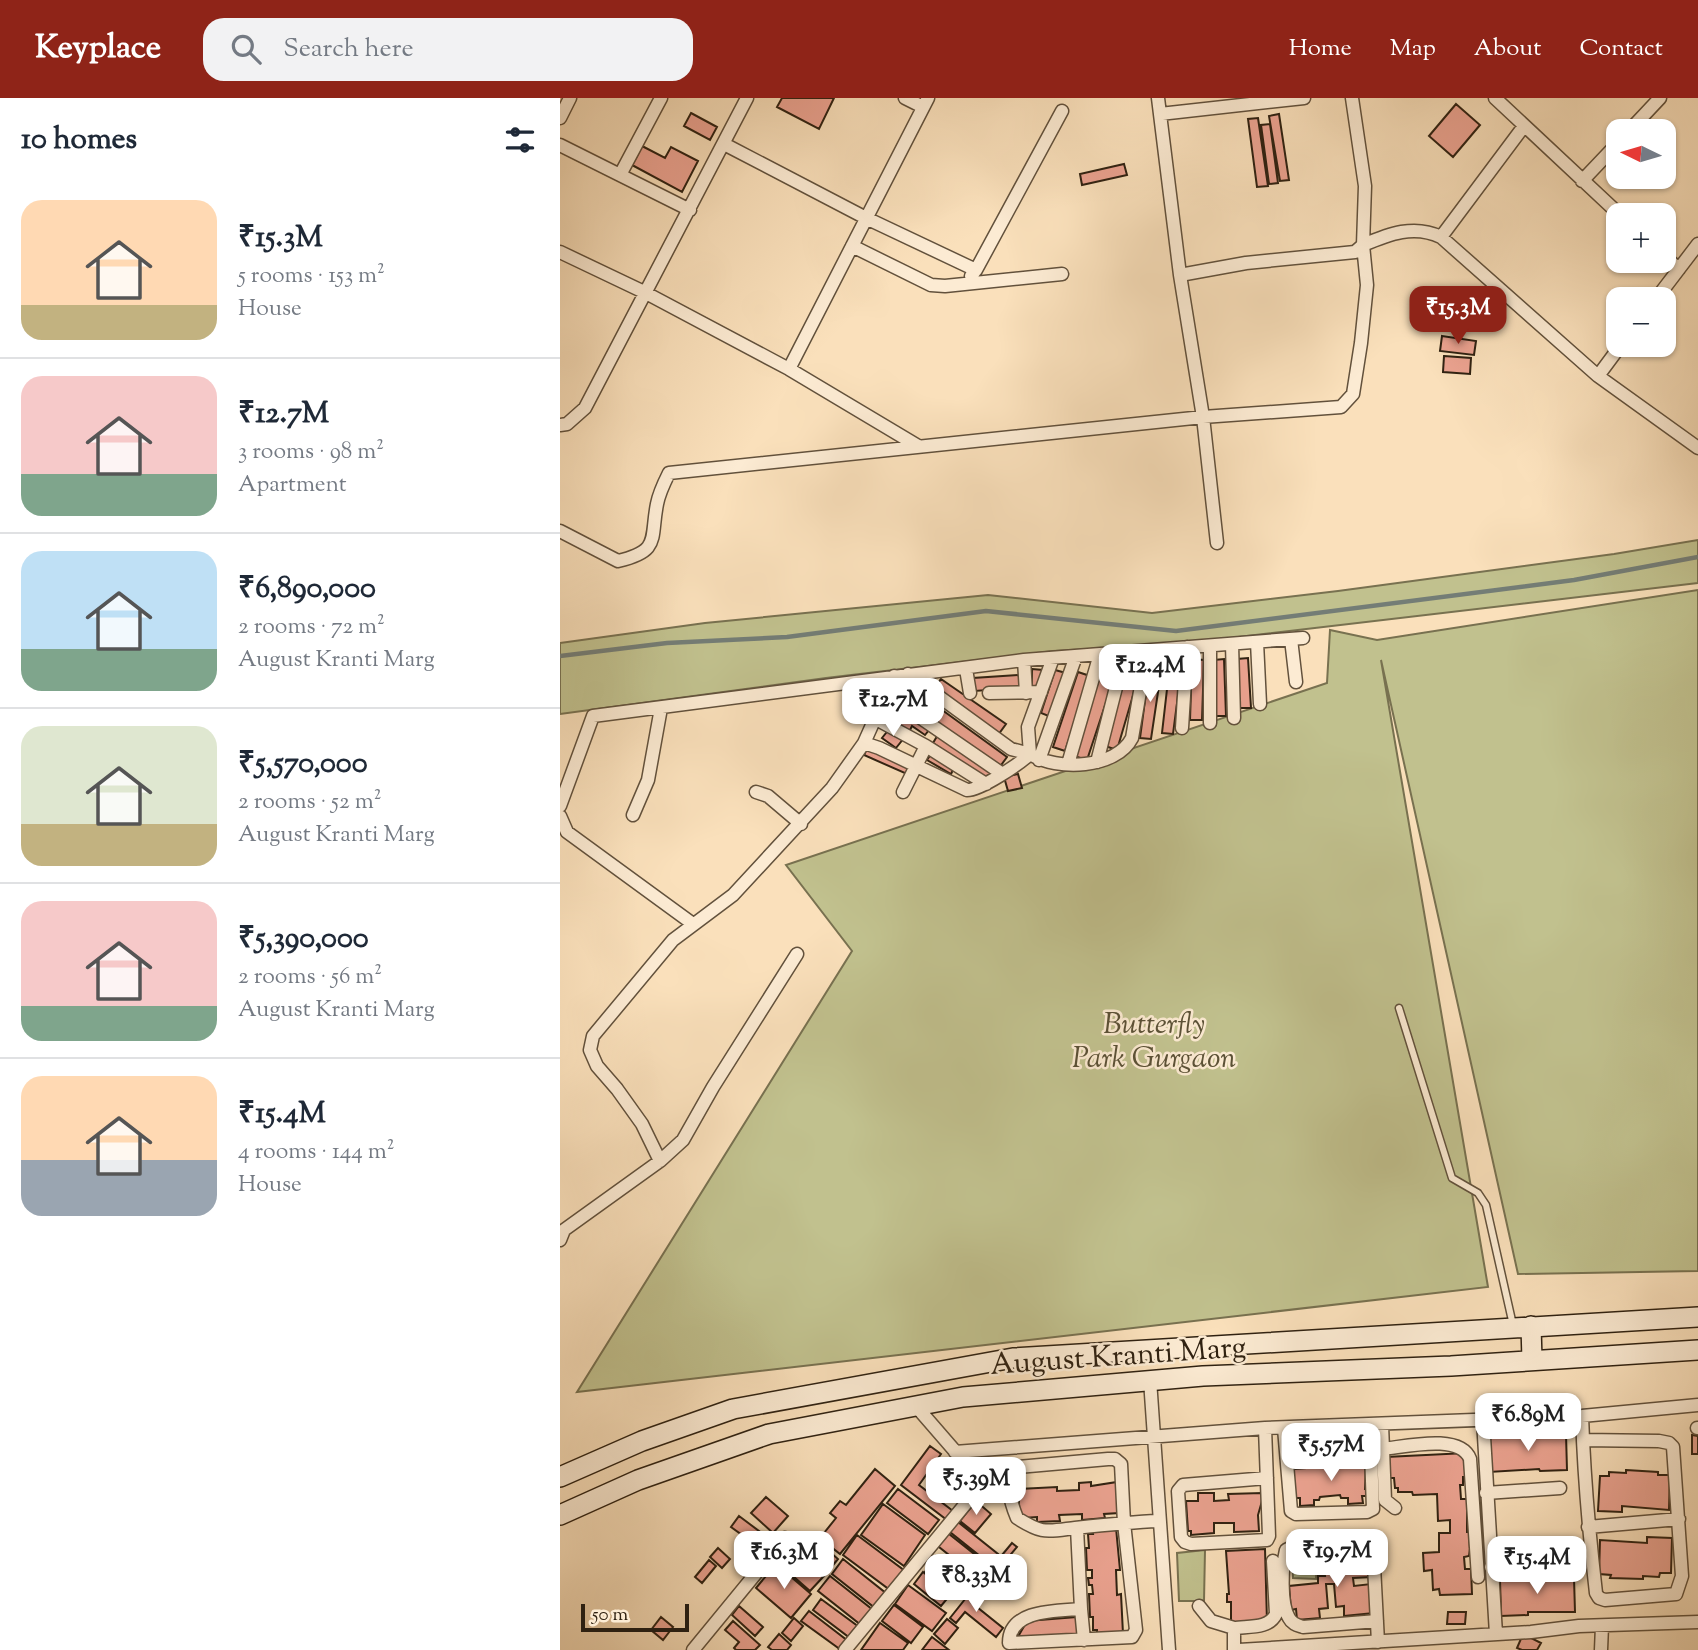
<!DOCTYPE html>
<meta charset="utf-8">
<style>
:root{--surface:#fff;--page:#f2f2f3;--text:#1f2937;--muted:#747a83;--line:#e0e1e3;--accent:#8f2418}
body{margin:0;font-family:"Sorts Mill Goudy",serif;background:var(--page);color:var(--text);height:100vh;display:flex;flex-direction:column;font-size:26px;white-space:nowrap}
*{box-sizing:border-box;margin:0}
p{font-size:23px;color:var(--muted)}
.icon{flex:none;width:38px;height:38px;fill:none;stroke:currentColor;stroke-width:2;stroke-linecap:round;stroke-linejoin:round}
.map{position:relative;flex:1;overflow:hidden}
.side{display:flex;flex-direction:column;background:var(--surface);width:560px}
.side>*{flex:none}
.needle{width:46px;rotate:275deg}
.fabs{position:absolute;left:1046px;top:21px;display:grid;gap:14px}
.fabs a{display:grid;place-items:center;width:70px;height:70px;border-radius:14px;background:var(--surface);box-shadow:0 2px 5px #0004;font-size:35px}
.scale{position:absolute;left:21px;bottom:18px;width:108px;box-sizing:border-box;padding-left:7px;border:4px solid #2f2111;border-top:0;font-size:19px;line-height:24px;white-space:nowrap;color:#2f2111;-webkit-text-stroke:5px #fcebd3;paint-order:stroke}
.price{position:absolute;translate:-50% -60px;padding:0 16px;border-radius:14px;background:#fff;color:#222;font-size:23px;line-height:46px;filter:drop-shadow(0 2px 4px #0008)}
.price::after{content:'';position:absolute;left:50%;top:42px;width:21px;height:16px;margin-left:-10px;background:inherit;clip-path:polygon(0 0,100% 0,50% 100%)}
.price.current{background:var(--accent);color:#fff}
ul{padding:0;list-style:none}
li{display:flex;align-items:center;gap:21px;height:175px;padding:0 21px}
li+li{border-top:2px solid var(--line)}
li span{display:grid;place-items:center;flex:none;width:196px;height:140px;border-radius:21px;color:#555}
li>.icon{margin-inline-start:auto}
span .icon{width:84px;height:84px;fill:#fffc;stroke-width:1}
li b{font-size:30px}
h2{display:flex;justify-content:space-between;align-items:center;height:84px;padding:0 21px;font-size:30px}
header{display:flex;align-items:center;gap:42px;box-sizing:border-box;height:98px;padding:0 35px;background:var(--accent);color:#fff}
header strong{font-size:33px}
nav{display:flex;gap:38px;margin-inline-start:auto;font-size:24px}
.search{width:490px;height:63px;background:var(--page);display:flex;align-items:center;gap:18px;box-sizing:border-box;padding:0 24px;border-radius:21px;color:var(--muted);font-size:26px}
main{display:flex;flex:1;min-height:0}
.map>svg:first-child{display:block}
.green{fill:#c1c18e;stroke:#787150;stroke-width:2}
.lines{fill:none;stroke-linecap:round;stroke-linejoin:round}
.stream{stroke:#747d76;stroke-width:4.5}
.building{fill:#eca391;stroke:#2f2111;stroke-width:2}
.service-casing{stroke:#62513c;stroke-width:9}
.minor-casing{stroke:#62513c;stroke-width:15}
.secondary-casing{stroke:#2f2111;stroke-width:22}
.service{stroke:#fcebd3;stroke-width:6}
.minor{stroke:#fcebd3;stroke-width:12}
.secondary{stroke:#fcebd3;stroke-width:19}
.labels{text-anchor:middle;stroke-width:5;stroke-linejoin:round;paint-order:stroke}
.park-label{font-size:30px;font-style:italic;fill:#5b5136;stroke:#fcebd3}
.street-label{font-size:30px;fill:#2f2111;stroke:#fcebd3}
</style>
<header>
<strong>Keyplace</strong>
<div class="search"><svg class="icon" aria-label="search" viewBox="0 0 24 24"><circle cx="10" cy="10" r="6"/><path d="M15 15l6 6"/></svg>Search here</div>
<nav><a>Home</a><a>Map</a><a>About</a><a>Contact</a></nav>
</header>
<main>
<section class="side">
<h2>10 homes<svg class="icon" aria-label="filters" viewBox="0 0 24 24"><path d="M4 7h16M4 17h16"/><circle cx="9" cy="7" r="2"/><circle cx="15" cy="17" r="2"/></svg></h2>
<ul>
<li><span style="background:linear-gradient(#ffd9b3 75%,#c2b280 0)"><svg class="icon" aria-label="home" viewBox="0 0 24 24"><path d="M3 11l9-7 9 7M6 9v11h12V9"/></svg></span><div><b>₹15.3M</b><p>5 rooms · 153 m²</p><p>House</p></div></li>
<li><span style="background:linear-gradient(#f6c9c9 70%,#7fa58c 0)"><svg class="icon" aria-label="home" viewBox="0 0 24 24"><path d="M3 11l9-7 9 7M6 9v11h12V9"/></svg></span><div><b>₹12.7M</b><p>3 rooms · 98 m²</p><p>Apartment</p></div></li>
<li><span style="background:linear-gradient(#bfe0f5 70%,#7fa58c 0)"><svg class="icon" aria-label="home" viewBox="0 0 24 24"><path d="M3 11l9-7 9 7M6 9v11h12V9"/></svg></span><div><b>₹6,890,000</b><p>2 rooms · 72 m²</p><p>August Kranti Marg</p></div></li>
<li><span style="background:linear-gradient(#dfe7d0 70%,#c2b280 0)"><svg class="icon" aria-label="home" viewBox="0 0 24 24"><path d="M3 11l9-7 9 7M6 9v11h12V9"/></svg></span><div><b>₹5,570,000</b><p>2 rooms · 52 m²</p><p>August Kranti Marg</p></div></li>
<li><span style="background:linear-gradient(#f6c9c9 75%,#7fa58c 0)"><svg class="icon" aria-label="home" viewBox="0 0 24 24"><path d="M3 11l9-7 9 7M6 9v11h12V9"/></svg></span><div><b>₹5,390,000</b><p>2 rooms · 56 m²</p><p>August Kranti Marg</p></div></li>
<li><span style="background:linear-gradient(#ffd9b3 60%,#9aa5b1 0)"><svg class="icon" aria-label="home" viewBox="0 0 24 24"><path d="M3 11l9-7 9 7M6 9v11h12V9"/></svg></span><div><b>₹15.4M</b><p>4 rooms · 144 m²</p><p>House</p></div></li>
</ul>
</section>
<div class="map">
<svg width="1138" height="1552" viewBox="0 0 1138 1552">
<rect width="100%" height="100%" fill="#fae0bb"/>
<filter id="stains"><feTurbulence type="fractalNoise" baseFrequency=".00286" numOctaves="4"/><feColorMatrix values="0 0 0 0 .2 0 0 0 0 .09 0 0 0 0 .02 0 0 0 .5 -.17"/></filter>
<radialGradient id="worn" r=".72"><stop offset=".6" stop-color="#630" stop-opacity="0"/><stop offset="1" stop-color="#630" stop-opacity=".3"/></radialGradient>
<path class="green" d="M1138,442V485L619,546L493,553L266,580L0,616V545L145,525L428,497L592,515L778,493L1054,456Z
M1138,492V1173L958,1176L821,562L928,1189L17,1294L292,853L226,767L767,585L770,532L817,542Z
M645,1452L644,1503H619L617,1455Z
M757,1459L756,1481L733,1480L732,1460Z"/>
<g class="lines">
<path class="stream" d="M0,558L107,545L227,539L426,513L616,533L1014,482L1138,459"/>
</g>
<path class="building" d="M222,0H274L259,31L217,9Z
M896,6L920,27L893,59L869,38Z
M131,15L157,29L150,42L124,28Z
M719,16L729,82L720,83L709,18Z
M698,20L708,88L697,89L688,21Z
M710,26L718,85L709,86L701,27Z
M82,48L105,60L111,49L138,63L122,94L72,67Z
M564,66L567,77L522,87L520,76Z
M882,238L916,243L914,257L880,253Z
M884,258L911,260L910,276L883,274Z
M688,560L691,610H679L677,561Z
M632,561L644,562L642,622H630Z
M664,561L666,618H656L654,562Z
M610,565L622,567L613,636L602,635Z
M544,566L557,571L527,662L514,658Z
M472,571L483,572L482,588H472Z
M495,572L506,575L491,619L481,615Z
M589,572L601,574L591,641L580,640Z
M567,573L579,577L557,652L545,648Z
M518,574L530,578L505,653L493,649Z
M459,577V590L414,593L413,580Z
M381,581L446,626L438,637L373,592Z
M347,587L359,596L352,606L340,597Z
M378,609L447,659L439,670L370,621Z
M342,614L369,632L365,637L352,628L349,634L336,625Z
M330,630L344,640L336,650L322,640Z
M379,635L433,672L426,682L373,645Z
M307,650L350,669L347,676L304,657Z
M371,656L394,670L391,676L367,662Z
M458,676L462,690L448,693L444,679Z
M1006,1336L1007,1372L980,1373L979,1371L929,1374L928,1338Z
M1132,1337L1138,1338V1356H1132Z
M370,1348L381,1356L359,1387L393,1413L387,1422L341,1387Z
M906,1355L907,1379H903V1387H900L901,1401H907V1434H909L910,1451L909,1458L904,1459L905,1471H911L912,1496L880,1497L879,1491L873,1492L872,1472L864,1473L863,1455L879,1454V1435H890V1422L878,1423L877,1396L853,1397L852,1394H838V1390H835L834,1380H828L826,1359Z
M802,1366V1369H806L805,1391H809V1398H802L803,1405L788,1406V1400H781L780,1397L760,1399L759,1402H754V1407L740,1408V1400H735L733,1371Z
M315,1371L335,1388L280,1456L260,1440L276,1420L270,1415L280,1403L286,1407Z
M1066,1372L1098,1374V1377H1110L1109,1412L1062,1408V1414L1038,1413L1040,1378H1049V1374L1066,1375Z
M531,1384V1388L557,1384L559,1415L544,1416L545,1420L522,1422V1416L499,1417L500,1423L477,1424V1419L462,1420L459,1417V1391L497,1389V1393L519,1392V1385Z
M338,1391L379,1422L368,1436L327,1405Z
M638,1395H654V1403L669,1402L668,1396L702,1395V1403L698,1417L699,1433L674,1434V1425H654V1435L631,1437V1433H628L626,1403H638Z
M206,1399L228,1418L213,1435L191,1415Z
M416,1403L431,1416L415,1435L400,1423Z
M323,1406L365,1437L344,1468L301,1437Z
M179,1418L215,1445L207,1455L171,1429Z
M398,1424L438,1456L430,1466L390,1434Z
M556,1430L560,1472H556L557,1497L561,1496L563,1536L537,1537V1532H533V1519H530L529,1496H533L532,1487H529L528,1480H532V1472H527L526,1450H529L528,1436H533L532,1431Z
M384,1432L428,1467L418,1480L374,1445Z
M297,1437L345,1473L330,1492L283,1457Z
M1087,1439L1112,1440L1111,1475H1100L1099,1479L1083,1478V1481L1050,1480L1051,1477L1039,1476L1040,1442L1087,1445Z
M452,1445L457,1449L422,1491L417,1487Z
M262,1447L278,1461L264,1478L248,1464Z
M158,1450L170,1461L162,1470L150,1459Z
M230,1450L263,1479L250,1493L217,1464Z
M705,1451L707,1524L671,1525V1504H667V1496H669L666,1453Z
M808,1452L811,1479L793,1480L794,1488L811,1486L814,1515L784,1518V1508L776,1509L774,1486H766L768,1510L759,1511L760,1520L737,1522L736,1511L731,1512L729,1488L758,1485V1478H765L764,1473L778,1472L777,1463L785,1462L784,1454Z
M376,1458L405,1480L393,1495L365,1474Z
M283,1461L327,1496L315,1510L272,1476Z
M149,1462L156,1468L142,1485L135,1479Z
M216,1466L251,1496L231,1520L196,1490Z
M363,1474L391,1496L381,1508L354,1486Z
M270,1478L313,1512L301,1527L258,1493Z
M1014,1480L1015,1514H968V1517L941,1518L940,1482Z
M348,1487L386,1515L372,1533L335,1506Z
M414,1490L420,1495L412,1505L443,1530L436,1539L405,1514L396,1525L390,1520Z
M261,1501L299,1529L290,1540L253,1512Z
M334,1507L363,1529L351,1545L322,1523Z
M179,1508L203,1529L195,1538L172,1517Z
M249,1513L288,1543L281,1552L241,1523Z
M888,1514H906L905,1526H887Z
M101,1519L113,1529L103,1542L91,1532Z
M517,1519L519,1540L455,1544L467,1523Z
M234,1520L243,1528L231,1543L222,1535Z
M387,1521L398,1530L385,1546L374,1536Z
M173,1523L200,1547L195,1552H176L174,1550L179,1544L165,1532Z
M320,1525L348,1545L343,1552H301Z
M219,1536L231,1547L227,1552H212L208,1549Z
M963,1536L981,1545L977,1552H962L957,1550Z
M372,1539L389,1552H362Z"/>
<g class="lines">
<g class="service-casing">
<path id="service" d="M839,910L892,1080L918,1095L926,1107L953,1227"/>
</g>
<g class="minor-casing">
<path id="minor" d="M345,0L363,9
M598,0L620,177L643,319L657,445
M935,0L1060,117
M600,16L744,0
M0,20L10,0
M1069,33L1100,0
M164,46L306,120L416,172
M0,47L130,112
M60,77L101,0
M1022,83L1059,44
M881,139L964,28
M292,148L371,187L385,188L502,176
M0,154L84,194L229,271L358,348
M1104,158L1119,171
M620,177L686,165L795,154L803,147L805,88L792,0
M411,178L416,172L502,13
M1096,201L1138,146
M229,271L368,0
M1038,278L1061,247
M0,327L7,326L25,310L187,0
M0,433L58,463C101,453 90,441 97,406C99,395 104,385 109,375L643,319L781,309L793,296L801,245L807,187L803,147C829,136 854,126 881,139L1038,278L1138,350
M731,541L736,584
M697,544L700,606
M672,546L674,620
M650,548V625
M493,560L468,629L470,656C497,673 556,671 572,640L587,553
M464,562L466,595
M406,571L410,595
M348,576L451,651L470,656
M429,595L481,594
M326,596L441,675
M316,621L366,648L343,694
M622,630L627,549
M304,645L319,650L407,692C421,692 459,666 470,656
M366,648L426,686
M479,662L516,558
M537,664L565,554
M508,666L540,556
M196,694L208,698L241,726
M0,708L33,618L464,562L743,540
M73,717L88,682L101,610
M0,718L7,734L133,826
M100,1063L123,1042L153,989L237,856
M0,1142L4,1132L100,1063L82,1026L57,991L37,968L30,952L33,938L113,842L173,797L272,690L304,645L334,578
M590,1282L609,1552
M1022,1318C1024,1377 1029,1435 1036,1495L1039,1500L1045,1502L1116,1496L1122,1478L1113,1349L1109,1345L1099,1343L1023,1342
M923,1322L936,1536
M822,1327L825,1402L835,1410
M705,1330L709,1438L707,1442L631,1446L625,1444L621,1439L618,1393L623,1387L707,1380
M724,1330L731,1413L736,1416L807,1414L813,1411L811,1354L807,1351L726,1354
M1137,1330H1138
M822,1351C845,1349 900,1335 910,1361L918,1479
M395,1354L705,1330L1022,1318L1138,1307
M926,1395L1000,1390
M1028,1429L1119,1421
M517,1430L521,1511C497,1513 449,1511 449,1545L572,1539L576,1532L564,1425L561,1366L555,1361H548L458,1369C444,1383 450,1403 457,1420C465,1425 473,1430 482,1432C492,1434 505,1431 515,1430C543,1427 571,1424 598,1423
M931,1469L1005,1464
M639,1508L651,1523L674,1530
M521,1511L524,1542
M817,1523L743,1529C737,1527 732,1526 729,1520C720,1505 722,1469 726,1452L734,1448L797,1443L809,1445L813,1449L818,1544
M133,1552L225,1440
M285,1552L417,1392L420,1382L355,1307
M674,1552V1530C689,1528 709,1531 716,1516L713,1463
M679,1552L971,1534L1019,1528L1138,1524
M1041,1552L1042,1528"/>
</g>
<g class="secondary-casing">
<path id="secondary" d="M971,1228L972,1262
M0,1379L82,1343L173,1311L453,1260L1138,1219
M0,1417L78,1382L209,1336L403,1299L643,1278L891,1268L1138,1252"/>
</g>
<use href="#service" class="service"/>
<use href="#minor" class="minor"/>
<use href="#secondary" class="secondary"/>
</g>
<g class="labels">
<g class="park-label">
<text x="594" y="935">Butterfly<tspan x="594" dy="34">Park Gurgaon</tspan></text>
</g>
<g class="street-label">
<text transform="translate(558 1257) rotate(-4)" y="10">August Kranti Marg</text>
</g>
</g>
<rect width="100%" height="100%" filter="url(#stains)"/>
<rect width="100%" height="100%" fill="url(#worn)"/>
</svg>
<div class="fabs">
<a><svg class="needle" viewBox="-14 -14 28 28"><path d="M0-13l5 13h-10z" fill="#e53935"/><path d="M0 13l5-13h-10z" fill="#747a83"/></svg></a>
<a>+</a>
<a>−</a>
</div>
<div class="scale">50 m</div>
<b class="price current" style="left:898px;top:248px">₹15.3M</b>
<b class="price" style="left:590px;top:606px">₹12.4M</b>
<b class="price" style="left:333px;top:640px">₹12.7M</b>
<b class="price" style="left:968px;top:1355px">₹6.89M</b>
<b class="price" style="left:771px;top:1385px">₹5.57M</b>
<b class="price" style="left:416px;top:1419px">₹5.39M</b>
<b class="price" style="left:777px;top:1491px">₹19.7M</b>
<b class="price" style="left:224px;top:1493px">₹16.3M</b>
<b class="price" style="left:977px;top:1498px">₹15.4M</b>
<b class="price" style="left:416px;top:1516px">₹8.33M</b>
</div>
</main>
